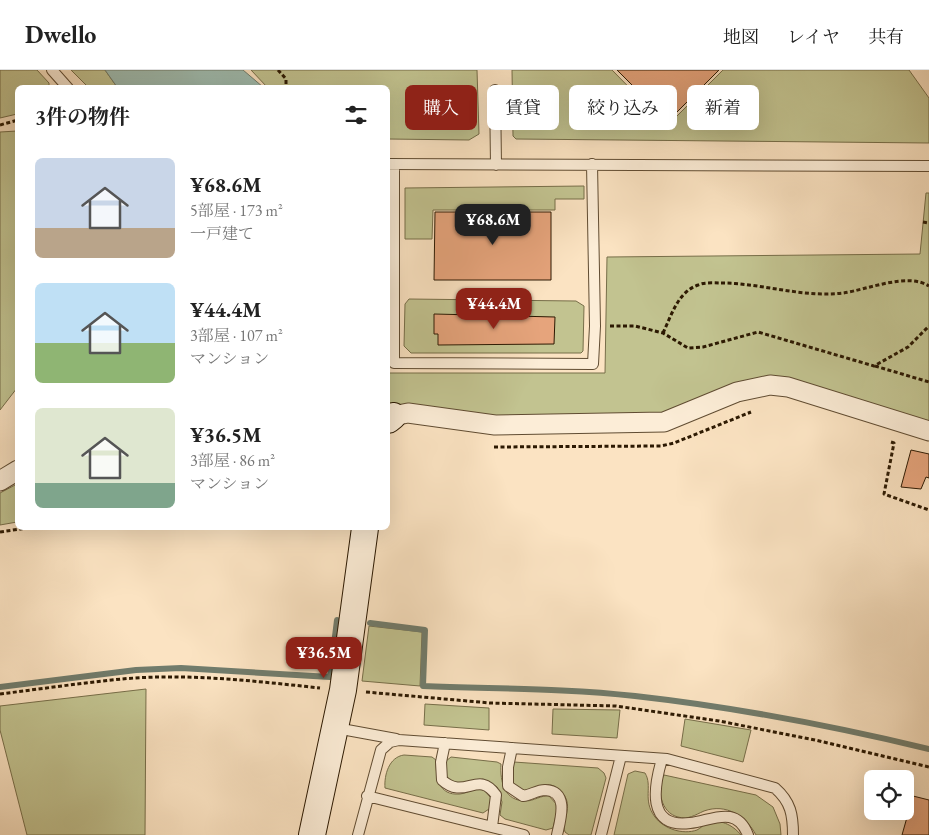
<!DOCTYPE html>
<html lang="ja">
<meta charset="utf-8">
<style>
:root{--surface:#fff;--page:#f6f6f6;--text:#222;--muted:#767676;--line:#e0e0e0;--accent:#8f2418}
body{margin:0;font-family:"EB Garamond","Noto Serif JP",serif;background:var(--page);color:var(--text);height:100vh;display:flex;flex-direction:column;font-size:19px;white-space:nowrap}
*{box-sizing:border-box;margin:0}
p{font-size:16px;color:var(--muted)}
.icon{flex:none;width:28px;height:28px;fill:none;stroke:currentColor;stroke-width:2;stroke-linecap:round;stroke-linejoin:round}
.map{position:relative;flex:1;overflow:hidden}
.sheet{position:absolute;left:15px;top:15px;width:375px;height:445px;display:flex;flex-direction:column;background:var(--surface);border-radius:8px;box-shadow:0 5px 20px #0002}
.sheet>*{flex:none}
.guide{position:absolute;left:405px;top:15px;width:449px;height:45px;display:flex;gap:10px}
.controls{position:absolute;left:864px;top:700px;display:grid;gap:10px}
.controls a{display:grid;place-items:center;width:50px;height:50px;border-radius:8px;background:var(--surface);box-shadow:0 5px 20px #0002;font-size:25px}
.price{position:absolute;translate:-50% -42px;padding:0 11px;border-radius:10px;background:var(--accent);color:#fff;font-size:16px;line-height:32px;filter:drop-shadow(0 1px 2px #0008)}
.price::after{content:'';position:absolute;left:50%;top:30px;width:15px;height:11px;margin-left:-8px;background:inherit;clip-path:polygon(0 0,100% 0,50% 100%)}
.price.selected{background:#222;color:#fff}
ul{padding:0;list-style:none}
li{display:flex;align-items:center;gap:15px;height:125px;padding:0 20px}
li span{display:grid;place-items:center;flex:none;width:140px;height:100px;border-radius:8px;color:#555}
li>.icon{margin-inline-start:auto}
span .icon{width:60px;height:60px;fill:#fffc;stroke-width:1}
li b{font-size:21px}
h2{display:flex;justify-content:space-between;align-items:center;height:60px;padding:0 20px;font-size:21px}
.chip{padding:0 18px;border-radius:8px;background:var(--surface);box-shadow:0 5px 20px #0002;font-size:18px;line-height:45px}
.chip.selected{background:var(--accent);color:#fff}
header{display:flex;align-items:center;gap:30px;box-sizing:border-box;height:70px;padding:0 25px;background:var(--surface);border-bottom:1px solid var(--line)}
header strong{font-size:24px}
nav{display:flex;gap:28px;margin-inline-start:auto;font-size:18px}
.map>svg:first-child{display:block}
.green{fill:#c2c390;stroke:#776e49}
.water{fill:#9fbeb3;stroke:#717c6c}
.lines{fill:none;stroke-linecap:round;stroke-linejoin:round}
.stream{stroke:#717c6c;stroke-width:6}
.building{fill:#e6a47c;stroke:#2c1902}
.lane-casing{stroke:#604c32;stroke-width:12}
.street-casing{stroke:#604c32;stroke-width:21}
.secondary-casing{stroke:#2c1902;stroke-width:28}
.path{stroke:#2c1902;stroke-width:3;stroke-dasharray:4 2.5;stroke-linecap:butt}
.lane{stroke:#fcedd7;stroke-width:10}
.street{stroke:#fcedd7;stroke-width:19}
.secondary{stroke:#fcedd7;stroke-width:26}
</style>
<header>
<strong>Dwello</strong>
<nav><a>地図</a><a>レイヤ</a><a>共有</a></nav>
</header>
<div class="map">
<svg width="929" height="765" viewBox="0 0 929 765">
<rect width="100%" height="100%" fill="#fbe3c2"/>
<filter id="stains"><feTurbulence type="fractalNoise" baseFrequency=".004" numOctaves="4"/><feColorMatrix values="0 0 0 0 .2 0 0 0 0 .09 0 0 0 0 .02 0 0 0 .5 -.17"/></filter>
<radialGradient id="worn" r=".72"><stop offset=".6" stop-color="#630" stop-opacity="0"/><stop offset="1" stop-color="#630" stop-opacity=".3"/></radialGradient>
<path class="green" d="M0,0H37L49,13V17L18,18L17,44L0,48Z
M71,0H105L117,17H88Z
M251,0H477L479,64L469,70L388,69V18L267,17Z
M512,0H612L667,56L723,0H909L929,28V73L516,69L513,66Z
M17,61V318L0,340V62Z
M584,116V129H555V140H433L432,169H405V118Z
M926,123H929V352L785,309L659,345L497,346L388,334V303H605L607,187L920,184Z
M409,229L576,231L584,236L583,281L581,283H411L404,276L405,234Z
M17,414V452L0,455V423Z
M369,556L422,562L420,616L362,611Z
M146,619L145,765H27L0,660V636Z
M425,634L489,638V660L424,655Z
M553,639L620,640L617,668L552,664Z
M685,649L751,660L743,692L681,676Z
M404,685L432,687L436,690C436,707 438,726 460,724C468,723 474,718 483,719L492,729V737L483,743L385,718C384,705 389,687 404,685Z
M451,687L497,692L501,694C500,712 504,731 526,731C534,731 541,725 549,726L558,736L553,758L546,760L505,749L500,745L502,732L497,717L483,709L459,714L446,708V691Z
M514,692L598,698L604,703L606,708L591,765H569L565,762C561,750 574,737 563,724C549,707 542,718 528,720C511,723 509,704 514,692Z
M635,701L645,703C653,716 642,730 655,747C664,759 683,765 697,760C701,758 703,755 707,753C719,748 733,755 741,765H614L628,704Z
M664,705L756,725L773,737L780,754L781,765H756C746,746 726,733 704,741C695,745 688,750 678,747C661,743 656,719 664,705Z"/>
<path class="water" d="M105,0H243L263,17H117Z"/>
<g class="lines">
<path class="stream" d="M370,553L425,560L423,616C493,619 565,618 635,626C733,637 833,656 929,679
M0,617L136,600L181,598L330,607L337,550"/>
</g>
<path class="building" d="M617,0H719L668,51Z
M435,142H551V210H434Z
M434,244L555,247L554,274L438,275V264H434Z
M911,380L929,384V408L926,407L921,419L901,417Z
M913,726L929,730V765H902Z"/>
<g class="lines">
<g class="lane-casing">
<path id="lane" d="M52,0L68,18
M495,20L496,95
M388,94L929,96
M394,94V293L593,294L595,256L592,94
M336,658L396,669
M445,673L441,692L442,710C465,731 478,699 496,725L492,757
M512,678L508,697V716L523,726C531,725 537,720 545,720C570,721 560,751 557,765
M662,689C654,716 646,759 690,753C711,751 736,734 748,765
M367,726L524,765
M358,765L381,680L390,672L399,670L667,689L775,718C791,732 793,745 793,765
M601,765L621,686"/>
</g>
<g class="street-casing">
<path id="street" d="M388,344L393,346L408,343L495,355L664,352L737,322L770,315L788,317L929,361
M0,411L18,400"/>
</g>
<g class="secondary-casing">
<path id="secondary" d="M388,350L393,346
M312,765L343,620L365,458"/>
</g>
<path class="path" d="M278,0L286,9V18
M0,55L18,50
M923,152L929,153
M610,256H635L663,263L688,278L703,277L758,262L874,296L908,277L929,256
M663,263C672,244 678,222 698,215C705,212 714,213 721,213C762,213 802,228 843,223C866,220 908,202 929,216
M875,296L929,312
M891,372L894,373L884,424L929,440
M494,377L661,376L674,373L751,342
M0,462L27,458
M366,622L490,633L616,636L719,651L815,670L929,697
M0,624C40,619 81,613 122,609C188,603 254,611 320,618"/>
<use href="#lane" class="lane"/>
<use href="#street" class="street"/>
<use href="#secondary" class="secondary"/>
</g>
<rect width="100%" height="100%" filter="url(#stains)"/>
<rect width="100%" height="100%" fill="url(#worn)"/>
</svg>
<div class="controls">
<a><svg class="icon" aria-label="locate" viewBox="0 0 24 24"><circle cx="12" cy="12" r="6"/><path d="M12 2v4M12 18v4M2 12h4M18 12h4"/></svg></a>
</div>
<b class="price selected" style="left:493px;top:176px">¥68.6M</b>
<b class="price" style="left:494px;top:260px">¥44.4M</b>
<b class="price" style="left:324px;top:609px">¥36.5M</b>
<div class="guide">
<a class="chip selected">購入</a>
<a class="chip">賃貸</a>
<a class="chip">絞り込み</a>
<a class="chip">新着</a>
</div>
<section class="sheet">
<h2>3件の物件<svg class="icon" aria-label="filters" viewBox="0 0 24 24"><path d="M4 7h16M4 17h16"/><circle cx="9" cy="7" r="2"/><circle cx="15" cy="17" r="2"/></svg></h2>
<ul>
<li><span style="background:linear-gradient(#c9d6e8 70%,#b9a48a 0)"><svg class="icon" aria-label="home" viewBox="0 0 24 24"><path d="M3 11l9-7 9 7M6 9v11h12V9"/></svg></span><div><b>¥68.6M</b><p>5部屋 · 173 m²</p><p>一戸建て</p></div></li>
<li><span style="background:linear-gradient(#bfe0f5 60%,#8fb573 0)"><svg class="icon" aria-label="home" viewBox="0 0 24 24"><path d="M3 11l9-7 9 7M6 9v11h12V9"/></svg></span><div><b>¥44.4M</b><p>3部屋 · 107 m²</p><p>マンション</p></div></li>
<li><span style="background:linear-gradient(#dfe7d0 75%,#7fa58c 0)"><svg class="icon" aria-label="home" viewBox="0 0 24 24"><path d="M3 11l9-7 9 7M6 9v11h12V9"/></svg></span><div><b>¥36.5M</b><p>3部屋 · 86 m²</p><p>マンション</p></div></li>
</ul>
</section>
</div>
